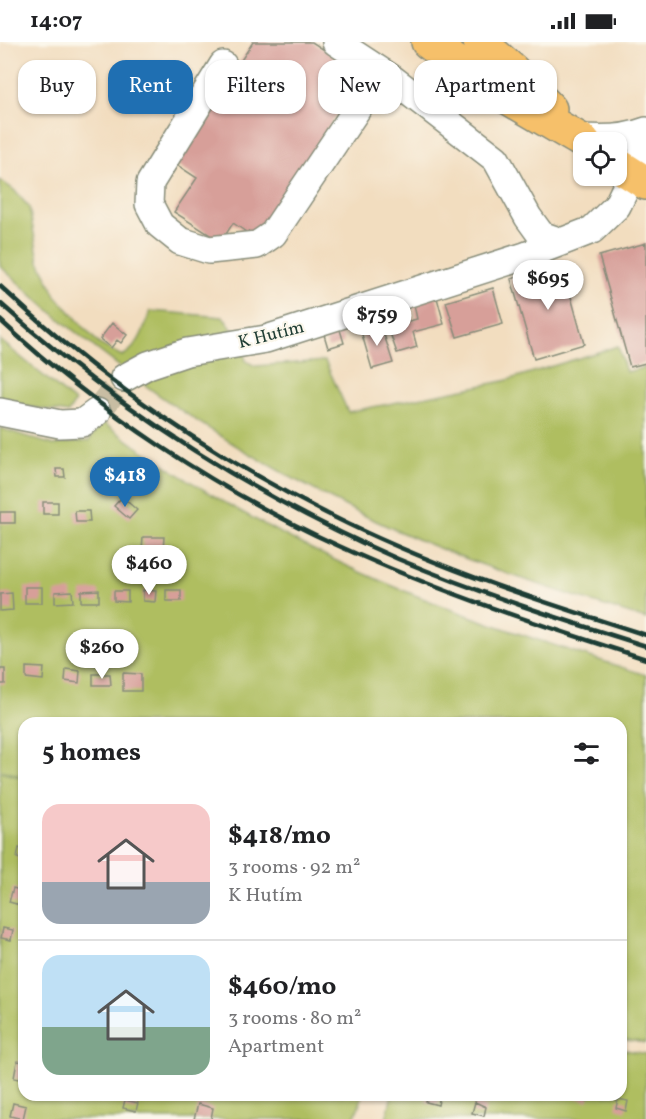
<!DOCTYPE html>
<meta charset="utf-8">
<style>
:root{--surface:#fff;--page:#f6f6f6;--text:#202124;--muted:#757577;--line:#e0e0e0;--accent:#1f6fb2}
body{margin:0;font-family:Vollkorn,serif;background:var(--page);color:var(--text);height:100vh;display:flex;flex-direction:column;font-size:22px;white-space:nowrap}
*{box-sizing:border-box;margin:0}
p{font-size:20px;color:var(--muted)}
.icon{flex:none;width:33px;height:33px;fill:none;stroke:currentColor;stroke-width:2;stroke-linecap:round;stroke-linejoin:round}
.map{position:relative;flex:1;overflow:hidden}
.sheet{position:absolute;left:18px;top:675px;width:609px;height:384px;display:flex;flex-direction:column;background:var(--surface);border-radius:18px;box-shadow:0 2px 4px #0004}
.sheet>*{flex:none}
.hud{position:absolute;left:18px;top:18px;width:610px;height:54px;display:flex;gap:12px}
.fabs{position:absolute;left:573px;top:90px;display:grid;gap:12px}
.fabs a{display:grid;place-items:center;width:54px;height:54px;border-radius:12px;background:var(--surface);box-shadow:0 2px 4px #0004;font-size:30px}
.price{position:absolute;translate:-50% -51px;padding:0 14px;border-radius:21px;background:#fff;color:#222;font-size:20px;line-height:39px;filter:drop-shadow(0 2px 3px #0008)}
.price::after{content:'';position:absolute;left:50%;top:36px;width:18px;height:14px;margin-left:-9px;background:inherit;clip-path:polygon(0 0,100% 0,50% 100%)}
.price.on{background:var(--accent);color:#fff}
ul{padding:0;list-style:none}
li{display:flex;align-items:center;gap:18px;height:150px;padding:0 24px}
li+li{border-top:2px solid var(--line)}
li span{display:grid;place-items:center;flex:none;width:168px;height:120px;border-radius:18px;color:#555}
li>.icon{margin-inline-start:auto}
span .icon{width:72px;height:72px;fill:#fffc;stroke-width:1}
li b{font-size:26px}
h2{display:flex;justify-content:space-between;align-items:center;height:72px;padding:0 24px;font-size:26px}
.tag{padding:0 21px;border-radius:18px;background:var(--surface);box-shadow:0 2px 4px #0004;font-size:21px;line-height:54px}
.tag.on{background:var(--accent);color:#fff}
.status{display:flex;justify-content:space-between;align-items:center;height:42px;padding:0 30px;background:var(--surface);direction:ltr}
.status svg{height:16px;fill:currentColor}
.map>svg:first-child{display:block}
.green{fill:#afbe60;stroke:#677e4a;stroke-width:1.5}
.building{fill:#d79f99}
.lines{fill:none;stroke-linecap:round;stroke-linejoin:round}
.minor-tunnel{stroke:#c8bda3;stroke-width:27;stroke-dasharray:27 14;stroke-linecap:butt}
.minor-casing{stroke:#888d7a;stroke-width:30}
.major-casing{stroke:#888d7a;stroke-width:36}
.minor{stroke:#fff;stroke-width:27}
.major{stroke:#f6c06b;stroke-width:33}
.rail{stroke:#1f3d34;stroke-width:4.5}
.labels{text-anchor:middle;stroke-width:4.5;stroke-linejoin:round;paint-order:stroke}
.street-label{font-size:18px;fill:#1f3d34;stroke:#fbf7ec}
</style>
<div class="status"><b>14:07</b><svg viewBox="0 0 49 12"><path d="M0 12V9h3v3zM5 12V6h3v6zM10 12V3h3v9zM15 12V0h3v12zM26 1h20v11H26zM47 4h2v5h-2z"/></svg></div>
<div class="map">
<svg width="646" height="1077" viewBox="0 0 646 1077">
<rect width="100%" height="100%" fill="#fbf7ec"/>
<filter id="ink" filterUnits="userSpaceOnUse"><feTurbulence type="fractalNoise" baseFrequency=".0167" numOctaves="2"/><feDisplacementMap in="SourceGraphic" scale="12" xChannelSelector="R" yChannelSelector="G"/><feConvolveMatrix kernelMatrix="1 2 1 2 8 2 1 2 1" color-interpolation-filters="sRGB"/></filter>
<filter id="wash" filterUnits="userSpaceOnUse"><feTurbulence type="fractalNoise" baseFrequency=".008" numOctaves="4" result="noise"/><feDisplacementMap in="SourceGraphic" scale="24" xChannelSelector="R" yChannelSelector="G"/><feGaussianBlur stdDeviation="1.35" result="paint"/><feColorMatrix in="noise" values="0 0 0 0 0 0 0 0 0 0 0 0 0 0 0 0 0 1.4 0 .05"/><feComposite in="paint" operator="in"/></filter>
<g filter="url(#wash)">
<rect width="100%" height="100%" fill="#f2ddbf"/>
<path class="green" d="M0,138L14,148L29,165L39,219L56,254L99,302L122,314C139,306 144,286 151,269L223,275L240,298L246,319L255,324L325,319L348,370L504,339L618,304L626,330L646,325V577C547,546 446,514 353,468C224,404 105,323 0,224Z
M0,298L75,360L68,371L10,362L0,356Z
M102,380C191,445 287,499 388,542C472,578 559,605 646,633V1001L621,997V681H24V735L0,728V386L53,403L89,399Z
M0,730L24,736V1053H363L354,1077H0Z
M621,1007L646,1012V1077H386L392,1053H621Z"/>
<g id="blocks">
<path class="building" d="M253,0H312L363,33L255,196L233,181L221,200L174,170L197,136L174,121Z
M646,201V321L630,325L599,214Z
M562,222L584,302L534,317L511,237Z
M493,246L503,282L457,295L446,260Z
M436,252L444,282L413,290L417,305L397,311L388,285L417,277L413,258Z
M112,281L127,293L121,301L117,298L111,306L100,297Z
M338,281L344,301L328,306L322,286Z
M381,283L393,321L372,327L361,289Z
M56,427H64L65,435H57Z
M122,455L137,468L129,477L114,464Z
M43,460H58V472H43Z
M75,469H89L90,480H76Z
M0,470H15V481H0Z
M143,495H164L163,508H142Z
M25,545H42V561H25Z
M99,548V560H81V549Z
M143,548L156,549L155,560L143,559Z
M166,548H181V559H166Z
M72,549L73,560L55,561V550Z
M114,549H128V560L114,559Z
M12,551L13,568L0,569V552Z
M26,625L44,626L43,638L26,636Z
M0,627H5V642H0Z
M66,627L80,629L79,641L65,639Z
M123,631L141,632V649H123Z
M93,632H110L111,643H93Z
M19,806L24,807V818L17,816Z
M13,846L23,849L20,863L9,860Z
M3,886L13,888L11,898L1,896Z
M17,1019L24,1020V1038L14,1036Z
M428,1053H440L438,1063L426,1060Z
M577,1053H590L588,1059L576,1056Z
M618,1057L628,1059L626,1069L616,1066Z
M125,1058L138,1061L136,1069L123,1066Z
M475,1060L486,1065L484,1074L472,1071Z
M13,1061L26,1064L23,1077L10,1074Z
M198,1062L213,1066L211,1077H194Z"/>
</g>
</g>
<g filter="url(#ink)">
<use href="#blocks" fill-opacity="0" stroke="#888d7a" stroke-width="1.5"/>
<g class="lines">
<path class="minor-tunnel" d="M97,370L124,336"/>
<g class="minor-casing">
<path id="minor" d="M336,0L391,36L496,117L528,175L541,193L561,200
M223,23L150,141L149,162L160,183L180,199L209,208L257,203L273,192L382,30
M575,95C600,98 623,98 646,89
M124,336L148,323L187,310L266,297L525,214L592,188L617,164L646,104
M0,370L60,382L82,381L97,370"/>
</g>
<g class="major-casing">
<path id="major" d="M428,0L495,48L584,100
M480,0L513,29L550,67
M616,122L646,141"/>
</g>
<use href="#minor" class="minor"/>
<use href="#major" class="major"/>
<path class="rail" d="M0,244C102,340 222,421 348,482C443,528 545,561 646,593
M0,261C118,367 252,453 398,517C479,551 563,578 646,604
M0,278C98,369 218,449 339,504C439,550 542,584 646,617"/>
</g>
</g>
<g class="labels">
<g class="street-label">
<text transform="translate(271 292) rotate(-14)" y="6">K Hutím</text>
</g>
</g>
</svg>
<div class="fabs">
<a><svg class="icon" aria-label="locate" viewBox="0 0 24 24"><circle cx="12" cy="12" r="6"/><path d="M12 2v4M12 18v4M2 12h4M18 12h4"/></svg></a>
</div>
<b class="price" style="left:548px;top:269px">$695</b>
<b class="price" style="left:377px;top:305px">$759</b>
<b class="price on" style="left:125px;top:466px">$418</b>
<b class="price" style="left:149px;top:554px">$460</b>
<b class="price" style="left:102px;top:638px">$260</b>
<div class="hud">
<a class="tag">Buy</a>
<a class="tag on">Rent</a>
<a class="tag">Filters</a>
<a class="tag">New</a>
<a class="tag">Apartment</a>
</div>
<section class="sheet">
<h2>5 homes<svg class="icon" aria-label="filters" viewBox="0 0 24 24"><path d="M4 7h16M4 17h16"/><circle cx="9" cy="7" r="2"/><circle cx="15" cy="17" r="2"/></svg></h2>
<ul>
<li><span style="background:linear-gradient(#f6c9c9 65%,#9aa5b1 0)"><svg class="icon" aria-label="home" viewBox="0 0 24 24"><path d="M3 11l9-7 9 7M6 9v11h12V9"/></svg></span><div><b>$418/mo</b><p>3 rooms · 92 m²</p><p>K Hutím</p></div></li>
<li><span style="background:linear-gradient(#bfe0f5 60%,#7fa58c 0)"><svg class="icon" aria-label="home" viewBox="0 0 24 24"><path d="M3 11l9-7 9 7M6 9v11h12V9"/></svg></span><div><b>$460/mo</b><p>3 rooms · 80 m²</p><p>Apartment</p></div></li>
</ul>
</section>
</div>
